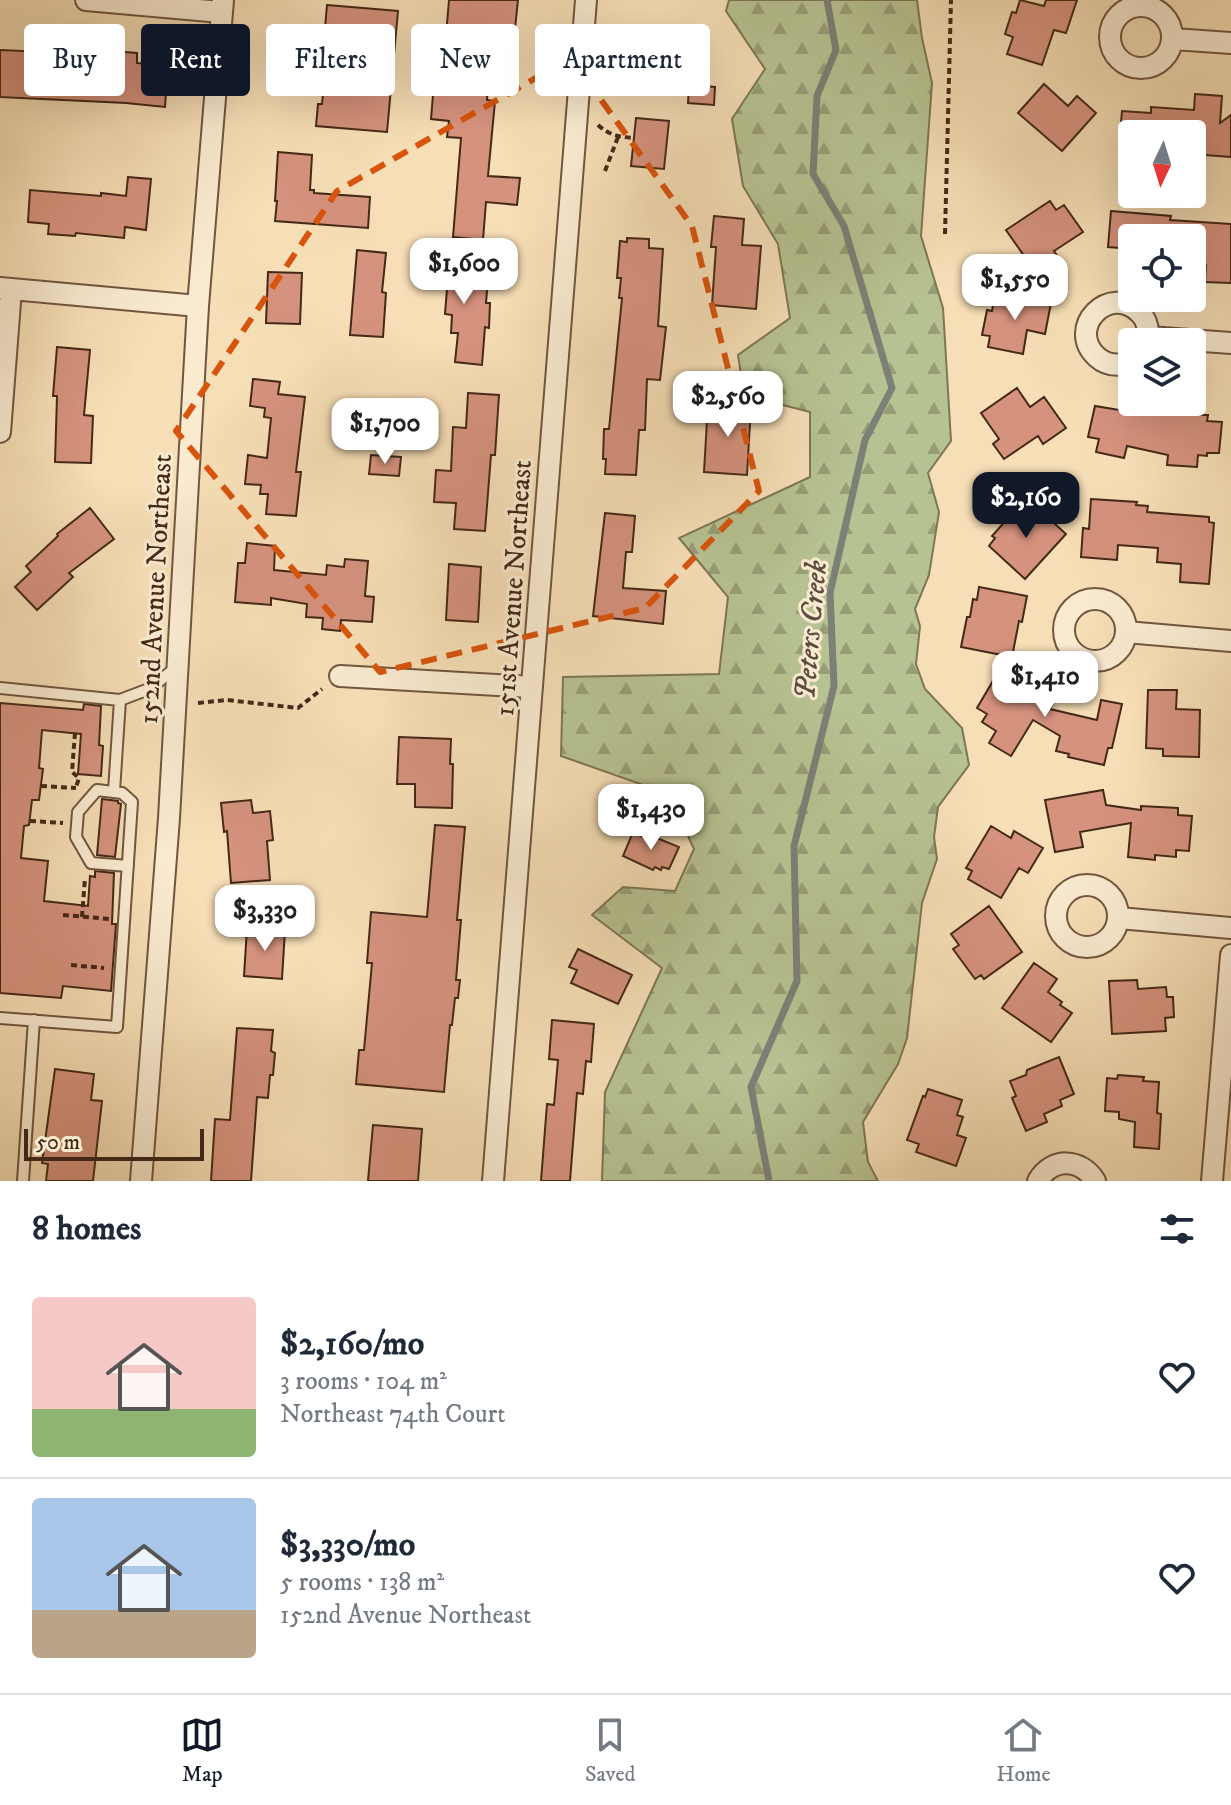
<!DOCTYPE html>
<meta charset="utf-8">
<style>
:root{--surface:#fff;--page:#f2f2f3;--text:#1f2937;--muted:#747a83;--line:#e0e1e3;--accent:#111827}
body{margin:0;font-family:"IM FELL DW Pica",serif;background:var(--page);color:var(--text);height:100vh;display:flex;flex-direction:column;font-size:30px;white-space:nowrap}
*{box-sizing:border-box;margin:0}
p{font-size:26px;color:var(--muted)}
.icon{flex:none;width:44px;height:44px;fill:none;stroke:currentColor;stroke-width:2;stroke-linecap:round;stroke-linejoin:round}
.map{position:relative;height:1181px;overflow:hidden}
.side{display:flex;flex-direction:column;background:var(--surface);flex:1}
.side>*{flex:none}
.hud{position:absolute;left:24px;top:24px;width:800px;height:72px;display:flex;gap:16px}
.needle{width:52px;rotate:184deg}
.tools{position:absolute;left:1118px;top:120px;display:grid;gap:16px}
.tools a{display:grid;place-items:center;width:88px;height:88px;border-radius:8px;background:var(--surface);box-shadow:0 8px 32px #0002;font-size:40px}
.scale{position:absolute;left:24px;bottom:20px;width:180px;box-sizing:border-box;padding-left:8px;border:4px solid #452917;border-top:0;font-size:22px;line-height:28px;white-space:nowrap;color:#452917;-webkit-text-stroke:6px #f9ead0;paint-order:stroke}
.price{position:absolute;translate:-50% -68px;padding:0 18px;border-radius:16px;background:#fff;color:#222;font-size:26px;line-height:52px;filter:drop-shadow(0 2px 4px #0008)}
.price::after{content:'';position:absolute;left:50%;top:48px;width:24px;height:18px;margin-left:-12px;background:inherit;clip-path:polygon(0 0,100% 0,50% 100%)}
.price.active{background:var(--accent);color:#fff}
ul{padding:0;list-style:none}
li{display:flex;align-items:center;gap:24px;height:200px;padding:0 32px}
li+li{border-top:2px solid var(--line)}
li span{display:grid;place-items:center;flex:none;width:224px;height:160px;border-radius:8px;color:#555}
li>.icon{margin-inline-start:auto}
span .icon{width:96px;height:96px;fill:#fffc;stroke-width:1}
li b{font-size:34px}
h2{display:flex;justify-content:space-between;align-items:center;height:96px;padding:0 32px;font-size:34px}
.pill{padding:0 28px;border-radius:8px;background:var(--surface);box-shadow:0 8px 32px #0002;font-size:28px;line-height:72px}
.pill.active{background:var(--accent);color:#fff}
.tab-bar{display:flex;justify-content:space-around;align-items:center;height:112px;border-top:2px solid var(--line);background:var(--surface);font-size:22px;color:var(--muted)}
.tab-bar a{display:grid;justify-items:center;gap:4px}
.tab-bar .active{color:var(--accent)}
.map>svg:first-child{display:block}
.forest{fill:url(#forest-firs);stroke:#7e7654;stroke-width:2}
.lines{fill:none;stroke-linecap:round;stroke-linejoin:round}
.stream{stroke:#7c8077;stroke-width:7}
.building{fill:#d5927d;stroke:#452917;stroke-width:2}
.service-casing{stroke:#71563f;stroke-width:14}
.minor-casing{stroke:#71563f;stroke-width:24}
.path{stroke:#452917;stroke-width:4;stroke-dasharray:6 4;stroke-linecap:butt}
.service{stroke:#f9ead0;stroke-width:10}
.minor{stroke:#f9ead0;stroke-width:20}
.marked{fill:none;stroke:#d8540d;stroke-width:6;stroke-dasharray:16 10;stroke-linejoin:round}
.labels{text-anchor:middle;stroke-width:6;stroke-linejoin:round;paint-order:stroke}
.street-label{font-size:28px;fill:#452917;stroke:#f9ead0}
.water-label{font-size:30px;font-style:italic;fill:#5c4d3f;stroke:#f9ead0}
</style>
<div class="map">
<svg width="1231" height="1181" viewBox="0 0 1231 1181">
<defs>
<pattern id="forest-firs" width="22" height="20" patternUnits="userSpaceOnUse" patternTransform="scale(2)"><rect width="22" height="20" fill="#b7c292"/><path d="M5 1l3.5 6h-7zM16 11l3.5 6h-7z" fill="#979e76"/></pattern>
</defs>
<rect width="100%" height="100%" fill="#f6deb6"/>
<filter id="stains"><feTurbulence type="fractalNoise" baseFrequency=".0025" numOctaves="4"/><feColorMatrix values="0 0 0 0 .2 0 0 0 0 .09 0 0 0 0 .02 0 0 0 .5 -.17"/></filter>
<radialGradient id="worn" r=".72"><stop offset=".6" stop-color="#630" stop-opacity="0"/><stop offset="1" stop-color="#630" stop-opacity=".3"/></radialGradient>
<path class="forest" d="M729,0H917L922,38L932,83L921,236L943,308L951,441L928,473L939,512L929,575L915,609L920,626L916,664L925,689L962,728L969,765L938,807L934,837L937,859L922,903L907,1038L898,1064L863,1122L868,1162L878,1181H602L605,1092L662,968L592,915L623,887L675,891L694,849L669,794L561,756L563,677L719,674L728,597L679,538L810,477V412L744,395L738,355L790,318L778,244L743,186L732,119L765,69L726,11Z"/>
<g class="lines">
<path class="stream" d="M769,1181L751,1087L797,981L794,846L834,686L830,593L865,440L892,388L844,226L813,174L817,96L836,50L827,0"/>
</g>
<path class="building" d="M449,0H518L514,38L505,37L504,47L489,46L486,84L488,86L487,100L495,101L488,176L520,178L517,205L486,202L483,240L453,237L461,138L447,137L449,121L431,119L436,59H444Z
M1020,0L1044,6L1046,0H1077L1066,33L1054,30L1042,65L1007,54L1013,37L1005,34L1012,12L1016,13Z
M327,5L398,11L387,132L316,126L318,104H322L325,71H326L330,28H325Z
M647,32L680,34L677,79L646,77Z
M0,50L112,55V51L137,53V63L168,65L165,107L126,103L0,97Z
M1044,84L1068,106L1077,96L1096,113L1062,151L1018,113Z
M689,85L715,87L714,105L688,103Z
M1195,94L1222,96L1220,123L1231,115V157L1192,154V134H1120L1122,111L1151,113V107L1194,110Z
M636,118L669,121L664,169L631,166Z
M278,152L312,155L310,190H314V193L370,197L368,228L275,221L277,201H275Z
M128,177L151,179L146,230L125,227L124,238L76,233L75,236L48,234L49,224L28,222L30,190L101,196V193L126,196Z
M1050,201L1056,210L1064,205L1083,232L1054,251L1058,257L1036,273L1006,230Z
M1111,211L1171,216L1170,220L1231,224V283L1205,282L1206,265L1192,264V238H1132V249L1108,247Z
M714,216L744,219L742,245L761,246L756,309L712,305L716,247H711Z
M627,238L649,239V248L663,249L658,326L666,327L660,380L647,379L645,430H639L636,475L605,474L606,459H603L604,429H609L622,298H619L621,278H617L620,241L627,242Z
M434,247L459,248L458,276L488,278L486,303H490L489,328L485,327L482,365L455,362L458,333H451L452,315L445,314L448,276L433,275Z
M357,250L386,253L382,292L386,293L383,337L350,335Z
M268,272L302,273L300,324L266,323Z
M995,295L1023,300V297L1051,303L1045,334L1027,330L1023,354L988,347L990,336L982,335L987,310L992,311Z
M57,347L90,350L84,415L93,416L91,463L55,462L57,396H53Z
M253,379L280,382L278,394L305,397L296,472H301L296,516L266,514L268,494H260L261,485L245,484L248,455L267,458L271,418L264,417L265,408L250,406Z
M1017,388L1030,407L1044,397L1066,428L1043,444L1038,436L1004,459L993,444L999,439L981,413Z
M468,393L499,395L495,455H491L485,531L454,529L456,503L434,502L436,470L451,471L453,427L466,428Z
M1169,402H1196V412H1200V415H1208L1207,421L1222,422L1219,453H1207V456L1198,455L1197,467L1167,465L1168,455L1127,446L1124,458L1096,452L1099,439L1088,437L1095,406L1125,411L1128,403L1168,413Z
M708,403L751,406L747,475L704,472Z
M371,455L401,457L399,476L369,474Z
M1091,499L1137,502L1136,505L1148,506L1147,512L1209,517V522L1214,523L1209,584L1180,582L1181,564L1157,562L1158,548L1118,545L1117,560L1081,557L1083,528L1089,529Z
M1032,503L1066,534L1025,579L989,546L995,538L992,536L1017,508L1023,514Z
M90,508L114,539L69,573L73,577L37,610L15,587L31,572L26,566L58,536L57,534Z
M605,513L635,516L632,552H626L623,588L666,591L663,624L593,616Z
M247,543L275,546L274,570L326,575L327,565L344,567L345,559L368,561L365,596L374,597L372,622L341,620L340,631L322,629L323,618L306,617L307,604L271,598V605L235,602L238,563H245Z
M449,564L481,567L478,622L446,620Z
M979,587L1027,596L1022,622L1019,621L1012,657L961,647L967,617H970L973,599L977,600Z
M1003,664L1057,697L1050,709L1097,720L1101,700L1122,704L1112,748H1108L1104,765L1068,757L1069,754L1056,751L1060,736L1033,720L1011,756L989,743L996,731L982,722L987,714L977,708Z
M1148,690H1177L1176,709L1200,710L1199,757L1163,756V749L1146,748Z
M0,703L83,710L84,704L101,706L99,745L103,746L101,776L78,774L81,734L42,730L39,768L43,769L39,800H32L29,825L24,826L21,858L48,861L44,901L88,906L90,876L95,877V871L114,873L112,924H116L111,991L63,986L61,998L0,993Z
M399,737L451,739L450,764H453L452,808L415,807V784H397Z
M1103,790L1106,805L1141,810V806L1178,808V815L1192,816L1189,851L1176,850V857L1155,855V860L1128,857L1131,823L1080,832L1083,847L1055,852L1045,800Z
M102,799L118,801V803L121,804L115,857L97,855Z
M251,800L253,813L270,811L273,840L267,841L270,880L231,883L227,831L224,832L221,803Z
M435,825L465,827L457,920H461L456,980H460L458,998H455L452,1025H450L444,1092L356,1084L359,1050H364L372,963H367L371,912L427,917Z
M991,826L1011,838L1014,831L1043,848L1028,873L1019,868L1001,898L968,879L972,871L966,868Z
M633,832L645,838L647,834L679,847L669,869L662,867L661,870L655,867L653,870L623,856Z
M989,906L1022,952L984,979L981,975L975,979L953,949L959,945L951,934Z
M247,928L285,930L282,979L244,976Z
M578,949L632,975L618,1004L571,983L577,970L569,967Z
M1034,963L1057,979L1048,992L1062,1002L1060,1005L1072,1013L1051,1042L1002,1008Z
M1137,980L1138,989L1166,987L1167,997H1173L1174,1017L1165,1018L1166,1031L1112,1034L1109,981Z
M552,1020L594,1024L591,1062L586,1061L583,1094L577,1093L570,1181H541L547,1104L554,1105L558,1060L549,1059Z
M237,1028L273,1030L271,1051L275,1053L273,1075H270L268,1098L257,1097L251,1181H211L215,1119L230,1120Z
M1059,1057L1074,1094L1060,1100L1062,1106L1044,1114L1047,1122L1026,1131L1012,1098L1016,1096L1010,1081L1026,1075L1027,1070Z
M55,1069L94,1074L91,1100L102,1101L93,1181H46L48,1164L42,1163Z
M1118,1075L1144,1077L1143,1081L1159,1082L1157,1113L1161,1114L1159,1149L1134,1147L1135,1122L1119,1119V1112L1105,1111L1107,1078L1117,1079Z
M928,1089L962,1100L957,1115L963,1117L957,1135L966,1138L956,1166L916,1152L919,1144L907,1140L923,1096L925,1097Z
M373,1125L422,1129L418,1181H368Z"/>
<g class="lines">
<g class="service-casing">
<path id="service" d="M0,688L120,700L114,791
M120,700L149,689L177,667
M0,1018L117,1027L132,802L122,793L97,790L78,812L76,837L91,863L128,866
M23,1181L34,1020"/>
</g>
<g class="minor-casing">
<path id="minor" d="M86,0L221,12
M1110 37a31 31 0 1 1 62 0a31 31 0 1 1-62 0Z
M1173,39L1231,43
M0,288L198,306
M1149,337L1231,343
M1132,362C1120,366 1107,366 1097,357C1065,328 1110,282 1140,313C1148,321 1149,332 1147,342
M0,432L11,289
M1064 630a31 31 0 1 1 62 0a31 31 0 1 1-62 0Z
M1126,632L1231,641
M340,676L532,687
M1056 916a31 31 0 1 1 62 0a31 31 0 1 1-62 0Z
M1119,918L1231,928
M141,1181L169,818L198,306L223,0
M493,1181L586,0
M1038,1181C1052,1157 1081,1158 1095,1181
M1212,1181L1231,955"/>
</g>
<path class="path" d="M598,125C609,135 619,137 634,138
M605,171L618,137
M945,234L951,0
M198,703L227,700L298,708L322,689
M75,733L72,772L79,778L76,787
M41,786L76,788
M30,821L63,823
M63,915L110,919
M82,917L85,878
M71,965L104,968"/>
<use href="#service" class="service"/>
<use href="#minor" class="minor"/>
</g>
<path class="marked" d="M571,58L692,226L759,491L645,608L380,672L176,431L337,191Z"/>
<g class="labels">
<g class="street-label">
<text transform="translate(512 588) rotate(-86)" y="10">151st Avenue Northeast</text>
<text transform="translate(154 589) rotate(-87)" y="10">152nd Avenue Northeast</text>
</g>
<g class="water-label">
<text transform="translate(810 630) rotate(-85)" y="10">Peters Creek</text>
</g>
</g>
<rect width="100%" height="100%" filter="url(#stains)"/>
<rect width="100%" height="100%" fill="url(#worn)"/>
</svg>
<div class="tools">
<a><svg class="needle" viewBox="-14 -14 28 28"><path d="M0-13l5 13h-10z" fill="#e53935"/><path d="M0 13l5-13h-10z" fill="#747a83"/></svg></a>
<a><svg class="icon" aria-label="locate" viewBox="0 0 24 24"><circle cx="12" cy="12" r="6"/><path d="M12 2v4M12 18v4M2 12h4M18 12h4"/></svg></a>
<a><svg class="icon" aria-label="layers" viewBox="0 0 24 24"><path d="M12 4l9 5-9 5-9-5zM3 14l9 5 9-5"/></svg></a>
</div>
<div class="scale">50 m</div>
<b class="price" style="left:464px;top:306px">$1,600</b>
<b class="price" style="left:1015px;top:322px">$1,550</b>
<b class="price" style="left:728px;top:439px">$2,560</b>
<b class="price" style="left:385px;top:466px">$1,700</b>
<b class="price active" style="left:1026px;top:540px">$2,160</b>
<b class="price" style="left:1045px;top:719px">$1,410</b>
<b class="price" style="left:651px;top:852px">$1,430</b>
<b class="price" style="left:265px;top:953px">$3,330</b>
<div class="hud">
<a class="pill">Buy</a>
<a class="pill active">Rent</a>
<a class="pill">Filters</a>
<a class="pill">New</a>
<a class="pill">Apartment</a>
</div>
</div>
<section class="side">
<h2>8 homes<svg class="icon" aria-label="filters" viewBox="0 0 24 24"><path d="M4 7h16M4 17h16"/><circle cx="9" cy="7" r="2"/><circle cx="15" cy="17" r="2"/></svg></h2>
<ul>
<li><span style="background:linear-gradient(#f6c9c9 70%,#8fb573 0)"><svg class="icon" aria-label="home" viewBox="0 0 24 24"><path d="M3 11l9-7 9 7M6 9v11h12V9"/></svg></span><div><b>$2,160/mo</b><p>3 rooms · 104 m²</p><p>Northeast 74th Court</p></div><svg class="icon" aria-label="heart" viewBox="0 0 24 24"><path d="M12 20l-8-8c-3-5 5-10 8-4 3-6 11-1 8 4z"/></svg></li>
<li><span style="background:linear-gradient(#a9c7e8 70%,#b9a48a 0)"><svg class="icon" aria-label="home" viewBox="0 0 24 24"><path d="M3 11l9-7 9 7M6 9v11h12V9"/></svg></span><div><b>$3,330/mo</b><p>5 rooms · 138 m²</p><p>152nd Avenue Northeast</p></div><svg class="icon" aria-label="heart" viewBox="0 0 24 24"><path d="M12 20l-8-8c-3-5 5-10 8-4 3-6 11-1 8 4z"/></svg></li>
</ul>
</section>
<nav class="tab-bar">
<a class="active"><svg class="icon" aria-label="map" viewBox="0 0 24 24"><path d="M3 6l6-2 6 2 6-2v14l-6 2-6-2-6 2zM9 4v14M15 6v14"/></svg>Map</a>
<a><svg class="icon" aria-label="saved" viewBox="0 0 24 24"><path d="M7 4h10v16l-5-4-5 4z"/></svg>Saved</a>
<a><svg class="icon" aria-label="home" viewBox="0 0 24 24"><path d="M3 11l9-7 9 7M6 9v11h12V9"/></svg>Home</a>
</nav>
